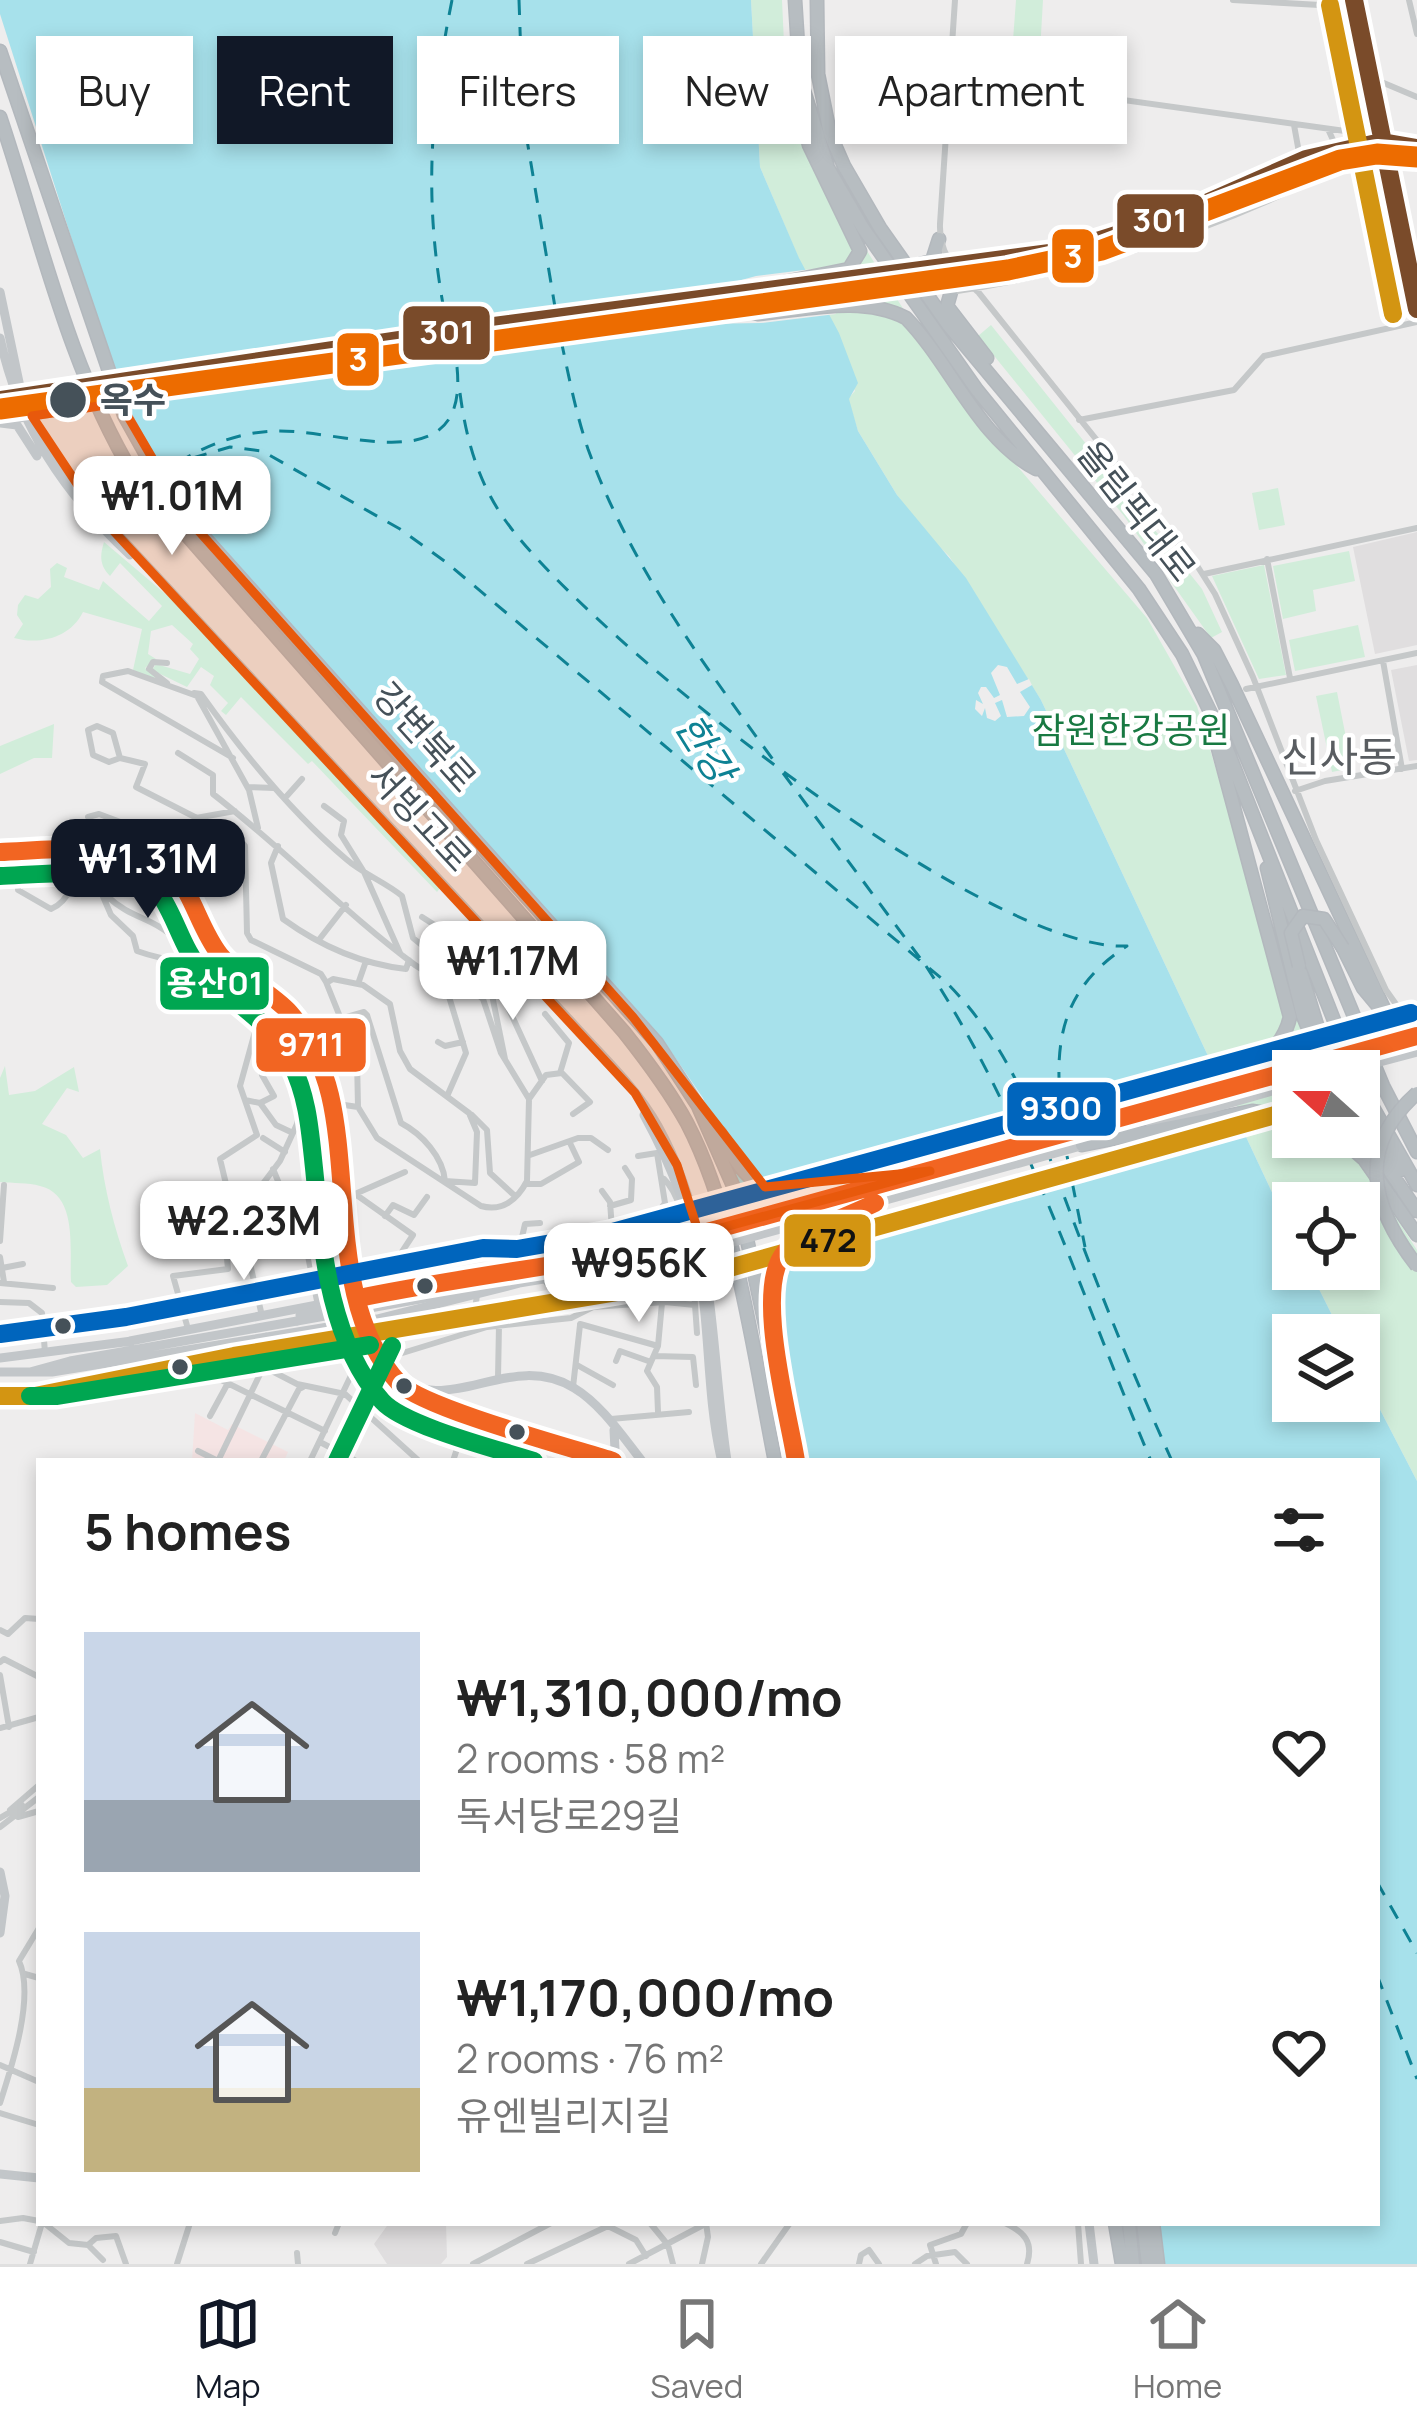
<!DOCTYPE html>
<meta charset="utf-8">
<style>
:root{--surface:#fff;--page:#f2f2f2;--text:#222;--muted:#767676;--line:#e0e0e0;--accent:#111827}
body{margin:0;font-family:Manrope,"Noto Sans KR",sans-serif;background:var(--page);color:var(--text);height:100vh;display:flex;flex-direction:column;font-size:45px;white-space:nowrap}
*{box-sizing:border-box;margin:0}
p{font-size:39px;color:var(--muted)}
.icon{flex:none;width:66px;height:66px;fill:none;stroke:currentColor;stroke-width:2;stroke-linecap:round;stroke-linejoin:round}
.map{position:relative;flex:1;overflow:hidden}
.details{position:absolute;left:36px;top:1458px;width:1344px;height:768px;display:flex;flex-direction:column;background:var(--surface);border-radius:0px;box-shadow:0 6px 18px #0003}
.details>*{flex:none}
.top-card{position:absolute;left:36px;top:36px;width:1347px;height:108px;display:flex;gap:24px}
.needle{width:78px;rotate:291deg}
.tools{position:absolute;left:1272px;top:1050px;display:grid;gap:24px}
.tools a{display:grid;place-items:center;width:108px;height:108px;border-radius:0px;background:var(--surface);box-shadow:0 6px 18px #0003;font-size:60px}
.price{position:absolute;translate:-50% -102px;padding:0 27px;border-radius:24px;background:#fff;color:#222;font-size:39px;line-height:78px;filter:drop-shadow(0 3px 6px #0008)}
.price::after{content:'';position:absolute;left:50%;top:72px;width:36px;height:27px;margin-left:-18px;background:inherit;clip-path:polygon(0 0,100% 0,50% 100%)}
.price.active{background:var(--accent);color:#fff}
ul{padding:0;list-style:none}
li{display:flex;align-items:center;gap:36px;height:300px;padding:0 48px}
li span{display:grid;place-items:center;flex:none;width:336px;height:240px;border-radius:0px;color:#555}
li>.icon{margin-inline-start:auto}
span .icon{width:144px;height:144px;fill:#fffc;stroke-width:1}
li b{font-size:51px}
h2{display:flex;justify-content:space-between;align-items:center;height:144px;padding:0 48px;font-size:51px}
.chip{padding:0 42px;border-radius:0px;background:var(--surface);box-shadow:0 6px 18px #0003;font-size:42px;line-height:108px}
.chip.active{background:var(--accent);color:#fff}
.tab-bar{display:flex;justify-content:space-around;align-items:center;height:168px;border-top:3px solid var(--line);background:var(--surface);font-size:33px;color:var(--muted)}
.tab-bar a{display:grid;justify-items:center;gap:6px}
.tab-bar .active{color:var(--accent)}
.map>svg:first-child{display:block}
.education{fill:#e0dedf}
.medical{fill:#f5e4e4}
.green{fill:#d1edda}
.water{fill:#a7e1eb}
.pier{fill:#eeeded}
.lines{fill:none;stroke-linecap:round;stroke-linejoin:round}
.ferry{stroke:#0e8294;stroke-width:3;stroke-dasharray:15 12;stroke-linecap:butt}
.highway-casing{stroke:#b3b8bd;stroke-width:15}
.minor{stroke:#c5c8c9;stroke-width:6}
.major{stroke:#c2c6c9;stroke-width:9}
.highway{stroke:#b7bdc1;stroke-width:12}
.highway-bridge-casing{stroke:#b3b8bd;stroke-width:15;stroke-linecap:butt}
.major-bridge{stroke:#c2c6c9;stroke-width:9}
.highway-bridge{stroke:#b7bdc1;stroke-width:12}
.bus-1-casing{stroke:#fff;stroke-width:27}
.bus-2-casing{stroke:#fff;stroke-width:27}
.bus-3-casing{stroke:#fff;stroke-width:27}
.bus-4-casing{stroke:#fff;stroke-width:27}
.bus-5-casing{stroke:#fff;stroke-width:27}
.bus-1{stroke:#7a4b2a;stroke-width:18}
.bus-2{stroke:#d39512;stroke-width:18}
.bus-3{stroke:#f26522;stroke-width:18}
.bus-4{stroke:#0065bd;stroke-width:18}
.bus-5{stroke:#00a651;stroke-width:18}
.metro-1-casing{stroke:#fff;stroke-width:30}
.metro-1{stroke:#ed6c00;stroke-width:21}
.marked{fill:#e8590c;fill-opacity:0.2;stroke:#e8590c;stroke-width:9;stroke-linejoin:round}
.stop-dot{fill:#455159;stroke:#fff;stroke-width:4.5}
.labels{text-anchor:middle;stroke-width:9;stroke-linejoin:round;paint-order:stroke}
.stop-label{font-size:36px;font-weight:bold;fill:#455159;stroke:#fff;text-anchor:start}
.street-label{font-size:36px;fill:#455159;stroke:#fff}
.park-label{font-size:36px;fill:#187942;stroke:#fff}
.water-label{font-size:39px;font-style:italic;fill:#0e8294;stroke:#fff}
.quarter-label{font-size:42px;fill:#595d61;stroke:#fff}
.line-badge{stroke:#fff;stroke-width:4.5}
.badge-label{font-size:33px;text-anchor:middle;font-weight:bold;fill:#fff}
.pale-badge-label{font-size:33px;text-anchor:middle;font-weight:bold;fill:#111}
</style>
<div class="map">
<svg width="1417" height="2264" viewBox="0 0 1417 2264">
<rect width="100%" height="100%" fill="#eeeded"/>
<path class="education" d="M1417,532V645L1375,654L1353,547Z
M1417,665V760L1409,761L1391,670Z
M389,2223H446L447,2257L441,2264H387L374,2244Z"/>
<path class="medical" d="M195,1413L228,1430L232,1424L288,1452L284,1461H192Z"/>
<path class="green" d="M751,0H782L785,65L795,118L809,158L922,339L999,445L1147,618L1197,706L1249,880L1316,1071H1293V1137H1344L1417,1250V1481L1359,1369V1335H1342L1309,1269H1359V1203H1293V1237L1041,700L949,556L923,531L897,495L858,431L848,399L855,391L760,167Z
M1016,0H1043L1039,69L1011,67Z
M991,325L1202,589L1222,632L1211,638L1124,516L978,336Z
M1278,488L1285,525L1259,530L1252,493Z
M104,542L175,602L440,888L437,892L312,761L308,764L241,697L226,715L221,711L228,703L210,685L214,676L201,667L187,687L152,670L156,664L190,674L199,659L190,649L193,644L172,625L151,631L148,654L156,659L145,668L164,683L133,670L142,629L83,612C70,638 40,645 14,638L23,624L17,615L18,605L25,595L38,599L51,587L50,569L57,563L67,568L64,577L99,590L103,581L149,621L162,606L120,563L110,576C99,565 100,555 104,542Z
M1349,551L1355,581L1313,590L1316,611L1283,619L1273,566Z
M1264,565L1286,675L1259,679L1212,576Z
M1358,625L1365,657L1295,671L1289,640Z
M1337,692L1352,768L1332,772L1316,696Z
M54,724L52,758H34L0,774V746Z
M5,1066L9,1095L35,1091L74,1067L79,1092L67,1088L42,1124L66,1135L83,1158L100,1149C104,1189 114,1227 128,1266L107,1285L76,1287L71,1282C69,1252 79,1195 40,1186C28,1182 13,1184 0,1182V1078Z"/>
<path class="water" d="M0,0H751L760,167L799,258L839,333L858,383L849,399L858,431L897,495L966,578L1041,700L1293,1237V1269H1309L1342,1335H1293V1401H1359V1369L1417,1481V2264H1164L1158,2223H1377V1461H801L745,1210L703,1098L661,1037L587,963L193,520L129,419L0,14Z"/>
<path class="pier" d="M812,269L836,314L761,323L702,324L118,407L109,377L694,293L756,276Z
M998,665L1007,667L1017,684L1029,679L1032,685L1020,692L1030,707L1024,716L1007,717L1002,700L995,703L1001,716L995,721L987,718L985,708L982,716L975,709L976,700L983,704L978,693L981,687H986L994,698L1000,695L991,673Z
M1220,1070L1242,1117L813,1238L812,1235L750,1251L738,1210L797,1193V1184L906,1162L1212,1076Z"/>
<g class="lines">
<path class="ferry" d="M452,0C427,125 423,223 452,348
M519,0L523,116L556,313
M561,340C569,377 576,414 588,449C630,565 702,662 774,761
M457,367C469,484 344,429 276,431C241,432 209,444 179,462L230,447L262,451L400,529L447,563L947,983C1020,1057 1044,1146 1081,1241C1109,1315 1139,1388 1172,1461
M460,393C466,439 478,482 505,520C588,637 986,953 1127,946C1048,997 1054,1064 1066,1147
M783,773L920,958
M926,966C1026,1118 1081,1295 1151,1461
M1067,1156L1085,1247
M1377,1882L1417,1953
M1377,1975L1417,2079"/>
<g class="highway-casing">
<path id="highway" d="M795,0L800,78L828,168L863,228L977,390L1139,589L1182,654L1221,734L1354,1071
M817,0L818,74L830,134L844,166L880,228L949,326L1156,574L1204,655L1383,1086L1417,1152
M0,51L124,415L162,483L188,519L657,1043L698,1106L738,1197L794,1461
M0,117C40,236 68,366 133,474L624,1032C647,1061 669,1090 687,1123C736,1217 754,1356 775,1461
M913,266L932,261L939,239
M770,285L849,269L860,251L809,145L799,105
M951,292L947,306L987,358
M741,310L758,314C806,310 862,295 906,318C951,364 978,438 1036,469
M1198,634L1214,650L1232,685L1387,1015L1417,1029
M1267,868L1303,1016L1326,1071
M1343,948L1363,988L1378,1006
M1301,973L1325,1051
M1359,1083L1417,1185
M1185,1095C1226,1077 1279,1066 1290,1017L1216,741
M1359,1113L1401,1170
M1359,1126L1417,1211
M720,1133C729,1149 738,1168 752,1179C785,1206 876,1174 917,1171
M1339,1137L1364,1159L1417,1235
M1082,1145L1252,1111L1293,1117
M782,1365C774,1319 755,1261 808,1235C828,1225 851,1220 868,1205
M1115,2223L1122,2264
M1129,2223L1133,2264
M1143,2223L1148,2264
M1153,2223L1158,2264"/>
</g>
<path class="minor" d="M955,0L940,224C939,257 957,271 979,293L1196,564L1215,594L1253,677L1316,840L1386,990L1398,1007L1406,1011L1417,1008
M1233,0L1355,7
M1409,0L1417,34
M952,76L1345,131L1362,140
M1379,81L1417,97
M1294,125L1300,158
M1328,129L1333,140L1328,153
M1173,212L1221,191
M951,292C1076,273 1199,236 1313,180
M1079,420L1234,390L1264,356L1417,322
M1267,559L1290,678
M1204,574L1417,528
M1383,661L1402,769
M167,663L153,662L149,669L167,683
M1246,689L1417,653
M194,693L201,694C243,753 291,812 346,859C363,874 385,882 402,896L413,938L440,960L492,991
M178,753L213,775V794C283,848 345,913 415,965C436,980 464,982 483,999L501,1053L529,1099L527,1181C517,1200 502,1212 481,1206L377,1138L358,1107L331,1103
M120,758L109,762L93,755L88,730L97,726L113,733L120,758L145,764L136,787L240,840L245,846L247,933L251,940L321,974L326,982L357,1059L358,1107
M233,758L102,682L103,676L128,671L197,696L249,790L258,828
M248,787L274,788
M1295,791L1325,781L1417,766
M285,798L302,779
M324,806L344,821L341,835L364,872L400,953
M88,817L99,814L174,842L166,865
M196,818L235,811
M278,846L271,863L283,919C319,945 362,964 406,969L409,960
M91,851L79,883L98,885L111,915L133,936L137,951C168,962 189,963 220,955
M18,852V890L51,909C72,901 77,871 82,851
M107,896C138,926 170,915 186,962
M422,917L455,938L495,979L542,1081
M318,941L346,905
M444,980L466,1053L448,1094
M328,982L333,979L363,985L390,1004L400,1051L410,1069L469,1113L477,1132L475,1183L445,1181C443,1157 422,1134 401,1123L367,1015L364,1012L340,1019
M358,984L366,961
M495,988L492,995L505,1059
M545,1014L569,1043L560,1073
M438,1042L445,1046L463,1042
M259,1064L287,1049L310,1081
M529,1099L546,1075L562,1073L590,1102L573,1114
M245,1100L260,1103L276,1125L293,1133
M260,1103L274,1096L262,1075
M472,1115L487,1130L490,1173L515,1196
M263,1138L285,1152
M530,1155L578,1138H591L608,1150
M273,1169L307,1251L318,1306
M664,1179C683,1197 687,1239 693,1264L687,1268
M526,1184H541L579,1162L570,1143
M602,1191L610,1202L614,1256
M345,1193L358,1196L413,1235L386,1276L377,1272L373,1281L376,1292
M355,1194L405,1172
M610,1206L631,1200L632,1179L625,1168
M241,1216L233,1213L220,1159L257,1135L240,1086L256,1028L260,986
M385,1216L393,1205L414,1215L427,1197
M634,1219L636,1251
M612,1223L657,1213L665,1203L657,1153L638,1156
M0,1241L4,1185
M520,1246L525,1224L540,1223
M305,1247L328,1253L339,1301
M0,1257L4,1282
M2,1268L23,1264
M693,1277L697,1333
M636,1278L640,1304
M544,1279L551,1289L562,1290L687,1268L697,1275
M0,1283L53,1288
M384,1292L393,1279L491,1252L595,1235L611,1239
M0,1302L29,1303L42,1313L45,1353
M672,1303L675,1284
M262,1316L240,1220L243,1210L280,1161L297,1124L307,1085L321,1073
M580,1324L658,1346
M188,1329L173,1276L228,1269L223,1216
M472,1331L477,1295
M219,1344L297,1384L345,1394L419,1461
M654,1356L693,1357L696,1385
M616,1361L620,1351L651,1362
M358,1362L396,1355L487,1327L571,1318L593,1307L665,1302L695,1305
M577,1365L613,1385
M207,1373L325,1431
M498,1378L499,1325
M573,1387L580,1325
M658,1412L657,1387L647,1371L658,1346L662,1303
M210,1416L228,1383
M611,1419L689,1412
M320,1442L356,1461
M555,1446L570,1461
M198,1451L216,1460
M218,1461L263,1368
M261,1461L299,1389L303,1387
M310,1461L368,1340
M453,1461L468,1415
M0,1630L8,1634L25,1618L39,1619
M0,1662L4,1659L37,1676
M0,1675L9,1727
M0,1728L39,1717
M10,1810L39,1785
M18,1817L39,1811
M0,1818L22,1805
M0,1827L39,1797
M25,1974L39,1978
M0,2065L39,2082
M0,2103C12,2066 35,1996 19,1961L39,1928
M0,2113L39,2125
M0,2221L23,2218L39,2221
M44,2223L69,2243L88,2245L103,2260
M650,2223L668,2245L673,2264
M1005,2223C1024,2232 1034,2242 1027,2264
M1078,2223L1081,2264
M335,2233L339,2223
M0,2242L34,2252
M88,2245L96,2238L116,2236L126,2264
M297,2253L298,2264
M30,2264L42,2223
M177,2264L190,2223
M473,2264L551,2223
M527,2264L608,2226L636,2240L646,2256
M629,2264L707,2223
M702,2264L708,2237L706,2223
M761,2264L790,2223
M859,2264L861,2255L869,2250L879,2264
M915,2264L927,2256L955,2252L967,2264
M936,2264L930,2245L961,2234L967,2223"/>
<path class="major" d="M1354,0L1417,309
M1361,0L1417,270
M1357,144L1375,113
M1222,194C1280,168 1353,130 1417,148
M1177,230C1254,202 1332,151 1417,167
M1014,259L1093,244L1185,212
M992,277L1088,261L1161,235
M0,292L20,387L37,431L73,486L569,1019C599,1053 636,1086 658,1126C716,1230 710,1347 727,1461
M0,338C19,427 64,493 130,555
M332,350L694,298
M344,369L741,310
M0,423L17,425L37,456
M0,852C49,852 151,835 182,880C200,905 206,937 225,960C237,975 255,980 269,993C298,1018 318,1056 329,1093C350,1161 336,1323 393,1373C447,1422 508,1348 574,1388C601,1404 623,1437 642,1461
M644,1115C671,1164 692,1217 700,1273C710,1334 707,1396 721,1458
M1151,1126L1293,1085
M868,1205L1088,1144
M519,1283L679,1257
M436,1290L614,1256L677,1240
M437,1296L502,1285
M130,1341L488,1272L519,1273
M381,1352L382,1336L391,1318
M0,1358L132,1341
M263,1368L259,1349L266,1337
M0,1372H30L70,1361L297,1321
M30,1372H52L377,1319L520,1283
M396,1376L404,1390L424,1399L613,1461
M601,1456L615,1450L614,1430
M0,1872L5,1896L0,1933
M0,2174L39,2178
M1089,2223L1094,2264"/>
<use href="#highway" class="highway"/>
<g class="highway-bridge-casing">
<path id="highway-bridge" d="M1299,966L1291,933L1303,916L1324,919L1343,948
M1417,1093C1355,1148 1372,1208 1417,1266"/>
</g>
<path class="major-bridge" d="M1179,215L1228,195
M1157,236C1236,198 1327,143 1417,159
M694,298L1014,259
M741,310L992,277
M0,400L332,350
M19,418L344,369
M1346,1071L1417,1052
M677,1240L1179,1099L1417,1036
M679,1257L868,1205
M300,1315L436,1290
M297,1321L437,1296"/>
<use href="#highway-bridge" class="highway-bridge"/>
<g class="bus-1-casing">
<path id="bus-1" d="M1354,0L1417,309
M0,400L479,328L1065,251L1179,215L1306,159L1381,142L1417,148"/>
</g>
<g class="bus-2-casing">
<path id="bus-2" d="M1330,5L1393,314
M0,1396H35L234,1356L683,1281L1293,1110"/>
</g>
<g class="bus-3-casing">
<path id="bus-3" d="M0,852C43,851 148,837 176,875C194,898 201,931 220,955C239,978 270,991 290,1013C307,1032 324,1069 330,1095C351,1184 331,1310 399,1383C423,1408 572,1448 613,1461
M359,1298C456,1278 552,1267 649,1248L1417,1036
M796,1461C789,1415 753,1287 785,1252C807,1228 847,1217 875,1203"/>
</g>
<g class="bus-4-casing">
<path id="bus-4" d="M0,1334L126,1317L483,1248L517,1249L609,1233L1411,1013"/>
</g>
<g class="bus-5-casing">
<path id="bus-5" d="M0,876C36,875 137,863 159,893C176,917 183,951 203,972C235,1006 269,1018 291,1063C308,1097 310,1131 314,1168C322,1246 328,1339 382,1401C404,1426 500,1450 534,1461
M30,1396H56L370,1345
M337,1461L392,1346"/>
</g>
<use href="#bus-1" class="bus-1"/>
<use href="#bus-2" class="bus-2"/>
<use href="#bus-3" class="bus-3"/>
<use href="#bus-4" class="bus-4"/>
<use href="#bus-5" class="bus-5"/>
<g class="metro-1-casing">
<path id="metro-1" d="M0,409L1008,270L1102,250L1340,160L1377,154L1417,157"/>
</g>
<use href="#metro-1" class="metro-1"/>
</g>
<path class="marked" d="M120,403L188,519L633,1017L765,1187L930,1171L699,1234L677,1165L635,1093L95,511L32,416Z"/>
<g class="stop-dot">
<circle cx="68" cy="400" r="20"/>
<circle cx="425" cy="1286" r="10"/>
<circle cx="63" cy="1326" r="10"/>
<circle cx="180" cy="1367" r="10"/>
<circle cx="404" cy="1386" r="10"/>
<circle cx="517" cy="1432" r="10"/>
</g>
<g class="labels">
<g class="stop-label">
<text x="100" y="413">옥수</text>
</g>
<g class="street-label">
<text transform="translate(1137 511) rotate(52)" y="13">올림픽대로</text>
<text transform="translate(425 737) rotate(48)" y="13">강변북로</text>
<text transform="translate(420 817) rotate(47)" y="13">서빙고로</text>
</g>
<g class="park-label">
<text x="1131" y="743">잠원한강공원</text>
</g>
<g class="water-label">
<text transform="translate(705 748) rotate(58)" y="14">한강</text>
</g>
<g class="quarter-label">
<text x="1339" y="772">신사동</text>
</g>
</g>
<g class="line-badge">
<rect x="1115" y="192" width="91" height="58" rx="12" fill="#7a4b2a"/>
<rect x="1050" y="227" width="46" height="58" rx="12" fill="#ed6c00"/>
<rect x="401" y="304" width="91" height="58" rx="12" fill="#7a4b2a"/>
<rect x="335" y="331" width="46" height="57" rx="12" fill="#ed6c00"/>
<rect x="158" y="955" width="113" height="57" rx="12" fill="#00a651"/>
<rect x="254" y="1016" width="114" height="58" rx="12" fill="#f26522"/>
<rect x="1005" y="1080" width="113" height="58" rx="12" fill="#0065bd"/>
<rect x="782" y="1212" width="91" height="57" rx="12" fill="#d39512"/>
</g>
<g class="badge-label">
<text x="1160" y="232">301</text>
<text x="1073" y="268">3</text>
<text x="447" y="344">301</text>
<text x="358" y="371">3</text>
<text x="215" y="995">용산01</text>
<text x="311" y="1056">9711</text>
<text x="1061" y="1120">9300</text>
</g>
<g class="pale-badge-label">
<text x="828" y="1252">472</text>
</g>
</svg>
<div class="tools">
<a><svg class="needle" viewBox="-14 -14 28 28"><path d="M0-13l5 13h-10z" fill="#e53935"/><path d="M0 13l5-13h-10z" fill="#767676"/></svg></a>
<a><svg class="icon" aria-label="locate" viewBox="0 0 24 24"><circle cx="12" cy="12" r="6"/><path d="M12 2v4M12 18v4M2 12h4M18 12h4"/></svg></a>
<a><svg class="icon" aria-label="layers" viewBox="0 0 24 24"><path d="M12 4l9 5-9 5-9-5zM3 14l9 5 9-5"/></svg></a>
</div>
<b class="price" style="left:172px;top:558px">₩1.01M</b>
<b class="price active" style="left:148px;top:921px">₩1.31M</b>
<b class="price" style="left:513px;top:1023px">₩1.17M</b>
<b class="price" style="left:244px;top:1283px">₩2.23M</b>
<b class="price" style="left:639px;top:1325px">₩956K</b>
<div class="top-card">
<a class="chip">Buy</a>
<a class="chip active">Rent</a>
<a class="chip">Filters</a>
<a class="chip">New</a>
<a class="chip">Apartment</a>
</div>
<section class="details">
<h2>5 homes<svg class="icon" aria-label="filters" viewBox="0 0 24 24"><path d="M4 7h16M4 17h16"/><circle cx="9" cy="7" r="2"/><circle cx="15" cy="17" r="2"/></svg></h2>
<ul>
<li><span style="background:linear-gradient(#c9d6e8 70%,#9aa5b1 0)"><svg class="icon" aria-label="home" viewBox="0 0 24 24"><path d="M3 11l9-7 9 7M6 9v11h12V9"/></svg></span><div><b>₩1,310,000/mo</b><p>2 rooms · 58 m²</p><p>독서당로29길</p></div><svg class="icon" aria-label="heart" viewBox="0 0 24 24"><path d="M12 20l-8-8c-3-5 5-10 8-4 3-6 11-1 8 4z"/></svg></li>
<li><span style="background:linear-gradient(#c9d6e8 65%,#c2b280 0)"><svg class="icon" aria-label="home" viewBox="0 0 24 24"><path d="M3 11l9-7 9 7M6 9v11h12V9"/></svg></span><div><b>₩1,170,000/mo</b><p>2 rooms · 76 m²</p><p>유엔빌리지길</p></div><svg class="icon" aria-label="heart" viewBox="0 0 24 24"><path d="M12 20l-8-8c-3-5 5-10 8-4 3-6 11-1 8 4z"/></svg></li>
</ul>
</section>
</div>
<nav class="tab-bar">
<a class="active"><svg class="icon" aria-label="map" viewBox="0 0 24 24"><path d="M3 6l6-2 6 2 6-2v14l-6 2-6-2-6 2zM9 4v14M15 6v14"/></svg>Map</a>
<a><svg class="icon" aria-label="saved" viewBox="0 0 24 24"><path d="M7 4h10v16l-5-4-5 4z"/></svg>Saved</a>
<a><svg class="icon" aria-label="home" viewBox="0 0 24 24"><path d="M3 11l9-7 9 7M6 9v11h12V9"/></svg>Home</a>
</nav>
